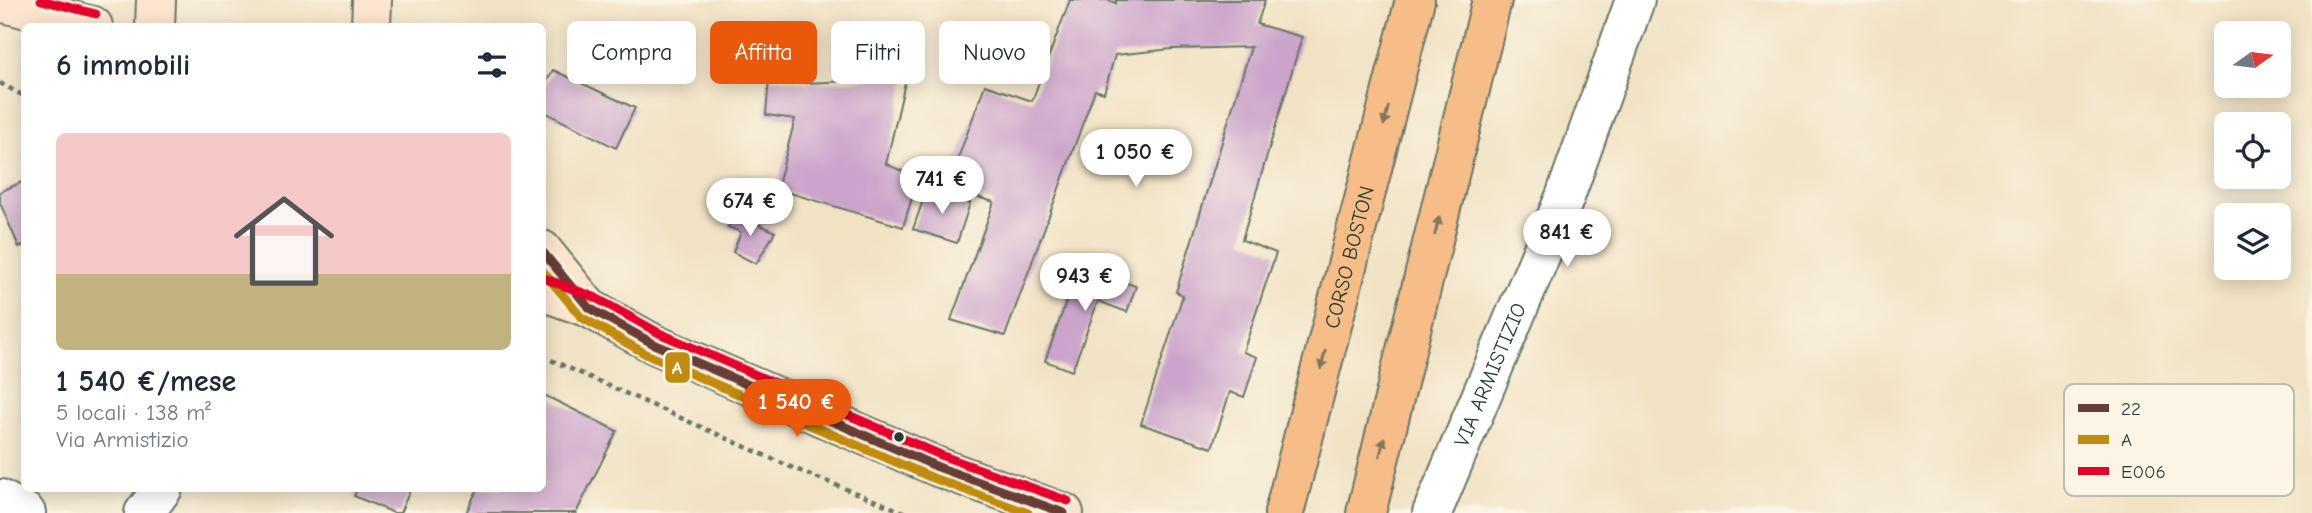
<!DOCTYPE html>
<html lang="it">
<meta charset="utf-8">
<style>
:root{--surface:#fff;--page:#f2f2f3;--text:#1f2937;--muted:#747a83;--line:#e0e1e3;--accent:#ea580c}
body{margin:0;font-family:"Comic Neue",sans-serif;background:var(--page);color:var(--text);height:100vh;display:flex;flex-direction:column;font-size:26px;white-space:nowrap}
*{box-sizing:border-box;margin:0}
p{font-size:23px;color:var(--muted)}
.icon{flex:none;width:38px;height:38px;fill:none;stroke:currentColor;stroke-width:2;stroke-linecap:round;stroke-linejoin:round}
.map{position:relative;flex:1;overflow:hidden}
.panel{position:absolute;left:21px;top:23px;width:525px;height:469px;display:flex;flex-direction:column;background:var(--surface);border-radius:10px;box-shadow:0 4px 18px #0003}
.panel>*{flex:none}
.guide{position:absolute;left:567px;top:21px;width:665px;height:63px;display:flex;gap:14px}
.needle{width:46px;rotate:76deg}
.tools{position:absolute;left:2214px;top:21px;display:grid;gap:14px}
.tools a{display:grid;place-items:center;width:77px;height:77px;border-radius:10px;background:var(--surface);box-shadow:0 4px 18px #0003;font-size:35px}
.price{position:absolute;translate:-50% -60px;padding:0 16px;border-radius:24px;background:#fff;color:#222;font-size:23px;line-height:46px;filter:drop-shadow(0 2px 4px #0008)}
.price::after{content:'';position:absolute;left:50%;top:42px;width:21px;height:16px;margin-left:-10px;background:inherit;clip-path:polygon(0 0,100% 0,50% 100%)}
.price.current{background:var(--accent);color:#fff}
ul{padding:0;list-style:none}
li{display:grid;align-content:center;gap:14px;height:371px;padding:0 35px}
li+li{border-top:2px solid var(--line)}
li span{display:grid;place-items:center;height:217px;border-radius:10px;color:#555}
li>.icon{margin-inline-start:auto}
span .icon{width:126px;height:126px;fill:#fffc;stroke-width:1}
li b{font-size:30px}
h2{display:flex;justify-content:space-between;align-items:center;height:84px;padding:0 35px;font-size:30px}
.tag{padding:0 24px;border-radius:10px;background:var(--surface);box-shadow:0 4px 18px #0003;font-size:24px;line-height:63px}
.tag.current{background:var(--accent);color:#fff}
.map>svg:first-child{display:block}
.building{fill:#cba4cb}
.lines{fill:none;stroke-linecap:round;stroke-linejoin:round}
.street-casing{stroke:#687766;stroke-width:42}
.secondary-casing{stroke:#687766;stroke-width:42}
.highway-casing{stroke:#687766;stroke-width:42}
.path{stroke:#687766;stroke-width:4.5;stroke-dasharray:5 5;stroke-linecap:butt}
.street{stroke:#fff;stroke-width:38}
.secondary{stroke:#fce5cf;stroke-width:38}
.highway{stroke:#f7bd88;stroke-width:38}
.bus-1-casing{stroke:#fcf5e5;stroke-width:14}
.bus-2-casing{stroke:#fcf5e5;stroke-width:14}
.bus-3-casing{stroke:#fcf5e5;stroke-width:14}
.bus-1{stroke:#683d36;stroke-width:9}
.bus-2{stroke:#c18c0d;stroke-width:9}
.bus-3{stroke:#e4002b;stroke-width:9}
.oneway{fill:#80775a}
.bus-dot{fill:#1f3d34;stroke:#fcf5e5;stroke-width:2.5}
.labels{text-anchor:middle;stroke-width:6;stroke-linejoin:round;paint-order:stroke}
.street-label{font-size:21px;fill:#1f3d34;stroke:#fcf5e5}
.key{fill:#fcf5e5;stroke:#babeb0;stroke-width:2}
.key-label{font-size:19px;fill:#1f3d34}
.line-badge{stroke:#fcf5e5;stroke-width:2.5}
.badge-label{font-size:19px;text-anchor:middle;font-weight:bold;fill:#fff}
</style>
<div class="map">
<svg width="2312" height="513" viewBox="0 0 2312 513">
<rect width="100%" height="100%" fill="#fcf5e5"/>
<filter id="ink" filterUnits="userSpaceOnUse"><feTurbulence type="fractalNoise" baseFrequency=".0143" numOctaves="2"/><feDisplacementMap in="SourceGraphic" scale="14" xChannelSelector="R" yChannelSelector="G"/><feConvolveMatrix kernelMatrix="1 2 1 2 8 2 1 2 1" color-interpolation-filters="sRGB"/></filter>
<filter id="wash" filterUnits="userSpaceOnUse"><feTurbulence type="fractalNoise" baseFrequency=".00686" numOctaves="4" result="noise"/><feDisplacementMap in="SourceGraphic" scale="28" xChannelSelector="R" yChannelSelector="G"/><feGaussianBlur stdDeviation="1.57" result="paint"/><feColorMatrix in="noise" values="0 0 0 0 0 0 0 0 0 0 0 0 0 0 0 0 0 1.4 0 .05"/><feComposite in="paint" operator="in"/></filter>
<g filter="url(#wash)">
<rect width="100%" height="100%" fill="#f1e2c4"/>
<g id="blocks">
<path class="building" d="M1070,0H1107L1116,3V0H1265L1257,24L1302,37L1242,240L1276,253L1243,352L1257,357L1244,397L1230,392L1212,448L1141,424L1183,295L1176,292L1251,47L1172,49L1115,55L1104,93L1095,90L1005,336L951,320L994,202L947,188L985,85L1032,101Z
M874,69L908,70L886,164L918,178L903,227L777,189L795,119L766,115L769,78L806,83L871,80Z
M553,70L635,108L616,148L542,111V90Z
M24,181V245L19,247L0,203V192Z
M927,189L970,203L957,243L913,229Z
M734,213L775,232L756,264L733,252L741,232L728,227Z
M1079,266L1136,286L1127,312L1098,301L1072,371L1045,361Z
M542,394L617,431L576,513H466L478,488H542Z
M358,488H411L400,513H394L354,496Z"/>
</g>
</g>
<g filter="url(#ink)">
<use href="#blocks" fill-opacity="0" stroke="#687766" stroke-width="2"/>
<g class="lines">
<g class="street-casing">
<g id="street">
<path d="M0,499L26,513"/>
<path d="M144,513L163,488"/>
<path id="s1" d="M1432,513L1565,197L1635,0"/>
</g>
</g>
<g class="secondary-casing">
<path id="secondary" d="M0,2L93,26
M155,26L156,0
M371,26L372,0
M542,250L589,308
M542,291L589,308L654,344L938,467L1064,513"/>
</g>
<g class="highway-casing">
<g id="highway">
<path id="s2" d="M1284,513L1415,0"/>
<path d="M1366,513L1492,0"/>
</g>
</g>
<path class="path" d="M0,83L24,96
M542,356L793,468L906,513"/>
<use href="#street" class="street"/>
<use href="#secondary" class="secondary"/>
<use href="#highway" class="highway"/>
<g class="bus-1-casing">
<path id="bus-1" d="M542,251L589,308L654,344L938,467L1064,513"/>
</g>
<g class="bus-2-casing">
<path id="bus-2" d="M542,270L581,317L648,355L933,478L1028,513"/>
</g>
<g class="bus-3-casing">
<path id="bus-3" d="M41,0L96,14
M546,279L594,297L659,333L943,456L1068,501"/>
</g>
<use href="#bus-1" class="bus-1"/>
<use href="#bus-2" class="bus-2"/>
<use href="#bus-3" class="bus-3"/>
</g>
<defs><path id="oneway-solid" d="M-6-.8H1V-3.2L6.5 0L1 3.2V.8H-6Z" transform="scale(1.75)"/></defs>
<g class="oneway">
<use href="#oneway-solid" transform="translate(1386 116) rotate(104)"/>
<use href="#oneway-solid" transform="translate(1437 226) rotate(-76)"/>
<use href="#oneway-solid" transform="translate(1323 360) rotate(104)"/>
<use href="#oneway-solid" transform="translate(1382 447) rotate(-76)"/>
</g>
</g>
<circle class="bus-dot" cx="899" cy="437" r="6"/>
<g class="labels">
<g class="street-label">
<text dy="7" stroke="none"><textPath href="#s2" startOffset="264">CORSO BOSTON</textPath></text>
<text dy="7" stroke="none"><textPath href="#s1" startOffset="150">VIA ARMISTIZIO</textPath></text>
</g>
</g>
<rect x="2064" y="384" width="230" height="112" rx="10" class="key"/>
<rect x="2078" y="404" width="31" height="8" fill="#683d36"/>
<rect x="2078" y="435" width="31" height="9" fill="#c18c0d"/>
<rect x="2078" y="467" width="31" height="8" fill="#e4002b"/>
<g class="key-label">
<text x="2121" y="415">22</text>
<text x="2121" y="446">A</text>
<text x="2121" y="478">E006</text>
</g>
<rect class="line-badge" x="664" y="351" width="27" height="33" rx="7" fill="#c18c0d"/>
<g class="badge-label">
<text x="677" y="374">A</text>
</g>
</svg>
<div class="tools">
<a><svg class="needle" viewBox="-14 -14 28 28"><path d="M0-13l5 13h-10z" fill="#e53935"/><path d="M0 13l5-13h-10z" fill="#747a83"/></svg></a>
<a><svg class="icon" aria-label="locate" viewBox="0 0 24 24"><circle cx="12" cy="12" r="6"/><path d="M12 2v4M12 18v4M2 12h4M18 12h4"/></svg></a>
<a><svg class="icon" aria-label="layers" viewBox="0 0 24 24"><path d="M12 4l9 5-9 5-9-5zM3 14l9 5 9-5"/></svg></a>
</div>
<b class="price" style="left:1136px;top:189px">1 050 €</b>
<b class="price" style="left:942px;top:216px">741 €</b>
<b class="price" style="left:750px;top:238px">674 €</b>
<b class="price" style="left:1567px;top:269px">841 €</b>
<b class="price" style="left:1085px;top:313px">943 €</b>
<b class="price current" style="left:797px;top:439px">1 540 €</b>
<div class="guide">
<a class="tag">Compra</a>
<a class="tag current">Affitta</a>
<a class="tag">Filtri</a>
<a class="tag">Nuovo</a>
</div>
<section class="panel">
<h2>6 immobili<svg class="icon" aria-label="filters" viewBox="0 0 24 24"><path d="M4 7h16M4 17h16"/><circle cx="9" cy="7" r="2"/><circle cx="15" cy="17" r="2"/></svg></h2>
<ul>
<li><span style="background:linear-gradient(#f6c9c9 65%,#c2b280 0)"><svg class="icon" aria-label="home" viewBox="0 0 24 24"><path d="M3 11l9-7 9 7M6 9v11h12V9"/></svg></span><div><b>1 540 €/mese</b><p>5 locali · 138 m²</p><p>Via Armistizio</p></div></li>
</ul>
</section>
</div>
